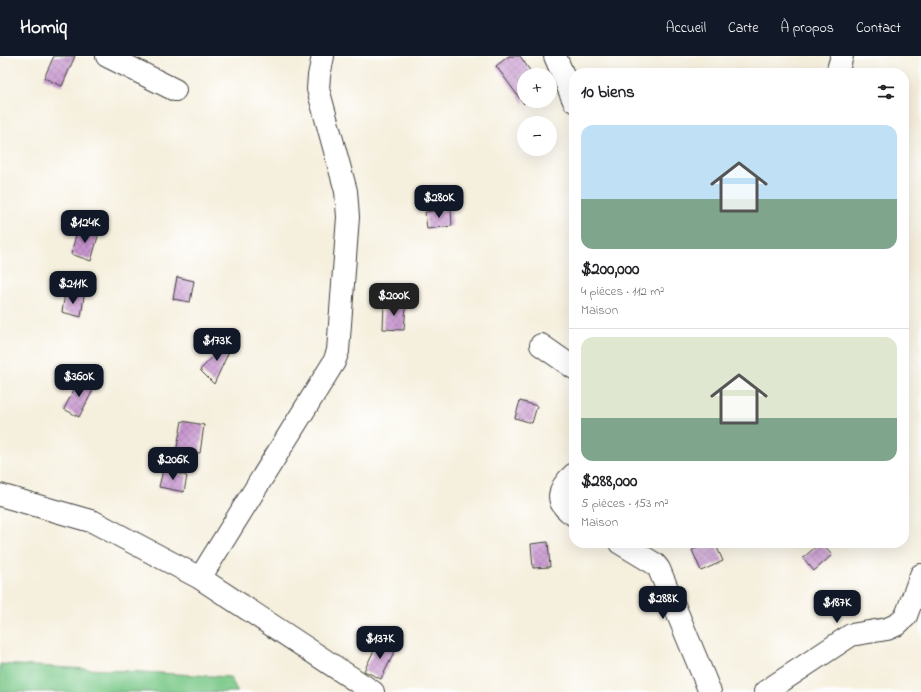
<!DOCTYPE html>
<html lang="fr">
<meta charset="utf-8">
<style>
:root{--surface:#fff;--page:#f2f2f2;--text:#202124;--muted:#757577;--line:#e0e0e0;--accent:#111827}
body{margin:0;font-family:"Indie Flower",sans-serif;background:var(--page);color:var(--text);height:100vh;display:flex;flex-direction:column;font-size:15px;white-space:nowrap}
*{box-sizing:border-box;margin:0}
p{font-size:13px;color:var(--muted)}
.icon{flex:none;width:22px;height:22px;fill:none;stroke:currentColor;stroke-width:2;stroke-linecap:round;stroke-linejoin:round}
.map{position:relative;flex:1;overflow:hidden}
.sheet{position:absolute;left:569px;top:12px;width:340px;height:480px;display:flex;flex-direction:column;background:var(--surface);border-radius:16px;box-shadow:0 4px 16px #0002}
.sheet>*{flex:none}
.buttons{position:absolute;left:517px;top:12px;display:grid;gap:8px}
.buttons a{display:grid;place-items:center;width:40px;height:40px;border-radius:50%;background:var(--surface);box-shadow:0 4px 16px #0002;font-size:20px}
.price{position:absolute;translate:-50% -34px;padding:0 9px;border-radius:8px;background:var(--accent);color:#fff;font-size:13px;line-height:26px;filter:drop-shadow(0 1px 2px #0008)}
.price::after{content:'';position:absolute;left:50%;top:24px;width:12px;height:9px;margin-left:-6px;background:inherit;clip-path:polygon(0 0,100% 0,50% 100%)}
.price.selected{background:#222;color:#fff}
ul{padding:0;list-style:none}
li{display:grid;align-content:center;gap:8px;height:212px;padding:0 12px}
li+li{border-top:1px solid var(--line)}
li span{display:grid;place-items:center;height:124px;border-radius:12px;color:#555}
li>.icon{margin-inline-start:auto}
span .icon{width:72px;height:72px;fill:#fffc;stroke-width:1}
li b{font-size:17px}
h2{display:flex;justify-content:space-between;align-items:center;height:48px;padding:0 12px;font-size:17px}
header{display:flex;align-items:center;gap:24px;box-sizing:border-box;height:56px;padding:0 20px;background:var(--accent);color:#fff}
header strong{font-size:19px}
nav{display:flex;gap:22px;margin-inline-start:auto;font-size:14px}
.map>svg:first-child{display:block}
.green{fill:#7bc989;stroke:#4c7252}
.building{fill:url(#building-cross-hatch)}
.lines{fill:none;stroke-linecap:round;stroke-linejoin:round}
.street-casing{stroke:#3d3c39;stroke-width:24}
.street{stroke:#fff;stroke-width:22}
</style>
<header>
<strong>Homiq</strong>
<nav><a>Accueil</a><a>Carte</a><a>À propos</a><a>Contact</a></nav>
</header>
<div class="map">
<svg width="921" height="636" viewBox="0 0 921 636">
<defs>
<pattern id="building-cross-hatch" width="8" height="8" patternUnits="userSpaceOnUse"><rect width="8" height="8" fill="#c795cf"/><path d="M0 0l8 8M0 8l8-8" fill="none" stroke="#a179a7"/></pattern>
</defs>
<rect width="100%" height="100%" fill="#fff"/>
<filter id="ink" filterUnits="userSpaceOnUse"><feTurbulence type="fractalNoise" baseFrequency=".025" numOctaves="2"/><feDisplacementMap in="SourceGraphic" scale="8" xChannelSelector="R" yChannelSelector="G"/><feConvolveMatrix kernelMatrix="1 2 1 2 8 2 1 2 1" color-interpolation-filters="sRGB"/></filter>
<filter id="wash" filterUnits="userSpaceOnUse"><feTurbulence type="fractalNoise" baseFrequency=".012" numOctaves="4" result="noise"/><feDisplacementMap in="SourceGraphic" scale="16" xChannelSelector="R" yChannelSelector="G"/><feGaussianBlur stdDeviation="0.9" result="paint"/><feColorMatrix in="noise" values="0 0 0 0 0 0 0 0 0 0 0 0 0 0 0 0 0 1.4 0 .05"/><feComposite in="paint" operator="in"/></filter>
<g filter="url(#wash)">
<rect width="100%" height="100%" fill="#f5efdd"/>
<path class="green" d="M0,608L230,621L238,636H0Z"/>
<g id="blocks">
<path class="building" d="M54,0H75L62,30L44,22Z
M509,0H520L533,19H524V48L496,10Z
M451,153L452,170L427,173L425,156Z
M78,171L99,177L91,205L71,198Z
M177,221L194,225L190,246L173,243Z
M65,237L84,240L81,261L62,256Z
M384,249L406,250L404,274L383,273Z
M234,279L236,280L214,328L200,314Z
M79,324L94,332L79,361L64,353Z
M520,345L537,350L532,367L515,362Z
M182,365L204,369L200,397L176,396Z
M163,414L187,420L184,436L159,431Z
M548,486L550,511L533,512L531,488Z
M708,487H715L723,505L701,515L692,494Z
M820,487H821L832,499L814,515L803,502Z
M379,584L396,593L381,623L364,615Z"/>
</g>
</g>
<g filter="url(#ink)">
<use href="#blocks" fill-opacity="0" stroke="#3d3c39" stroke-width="1"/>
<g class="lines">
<g class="street-casing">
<path id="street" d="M107,0L175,34
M555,0L574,45
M837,17L842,0
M541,289L574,312
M574,418C558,432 553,446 574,459
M0,439L94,466L200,522L373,636
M620,487L655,508L659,513L710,636
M200,522L334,306L338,295L348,161L346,135L318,33L319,20L323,0
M765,636L851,579L887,573L896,569L906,560L921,519"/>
</g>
<use href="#street" class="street"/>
</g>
</g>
</svg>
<div class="buttons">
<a>+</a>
<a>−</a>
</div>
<b class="price" style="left:439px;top:163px">$280K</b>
<b class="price" style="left:85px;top:188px">$124K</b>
<b class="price" style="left:73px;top:249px">$211K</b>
<b class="price selected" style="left:394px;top:261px">$200K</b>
<b class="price" style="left:217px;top:306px">$173K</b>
<b class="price" style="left:79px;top:342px">$360K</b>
<b class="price" style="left:173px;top:425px">$206K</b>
<b class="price" style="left:663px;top:564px">$288K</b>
<b class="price" style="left:837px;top:568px">$187K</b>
<b class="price" style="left:380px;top:604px">$137K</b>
<section class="sheet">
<h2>10 biens<svg class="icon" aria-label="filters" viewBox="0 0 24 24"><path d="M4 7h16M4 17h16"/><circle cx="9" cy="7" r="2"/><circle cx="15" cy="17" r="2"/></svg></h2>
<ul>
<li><span style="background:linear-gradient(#bfe0f5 60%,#7fa58c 0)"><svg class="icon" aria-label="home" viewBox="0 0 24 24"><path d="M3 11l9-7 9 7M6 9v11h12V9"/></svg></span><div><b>$200,000</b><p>4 pièces · 112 m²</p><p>Maison</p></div></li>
<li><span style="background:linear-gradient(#dfe7d0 65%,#7fa58c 0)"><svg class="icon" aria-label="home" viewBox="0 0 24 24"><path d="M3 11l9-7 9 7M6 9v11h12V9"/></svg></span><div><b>$288,000</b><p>5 pièces · 153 m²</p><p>Maison</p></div></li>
</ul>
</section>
</div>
